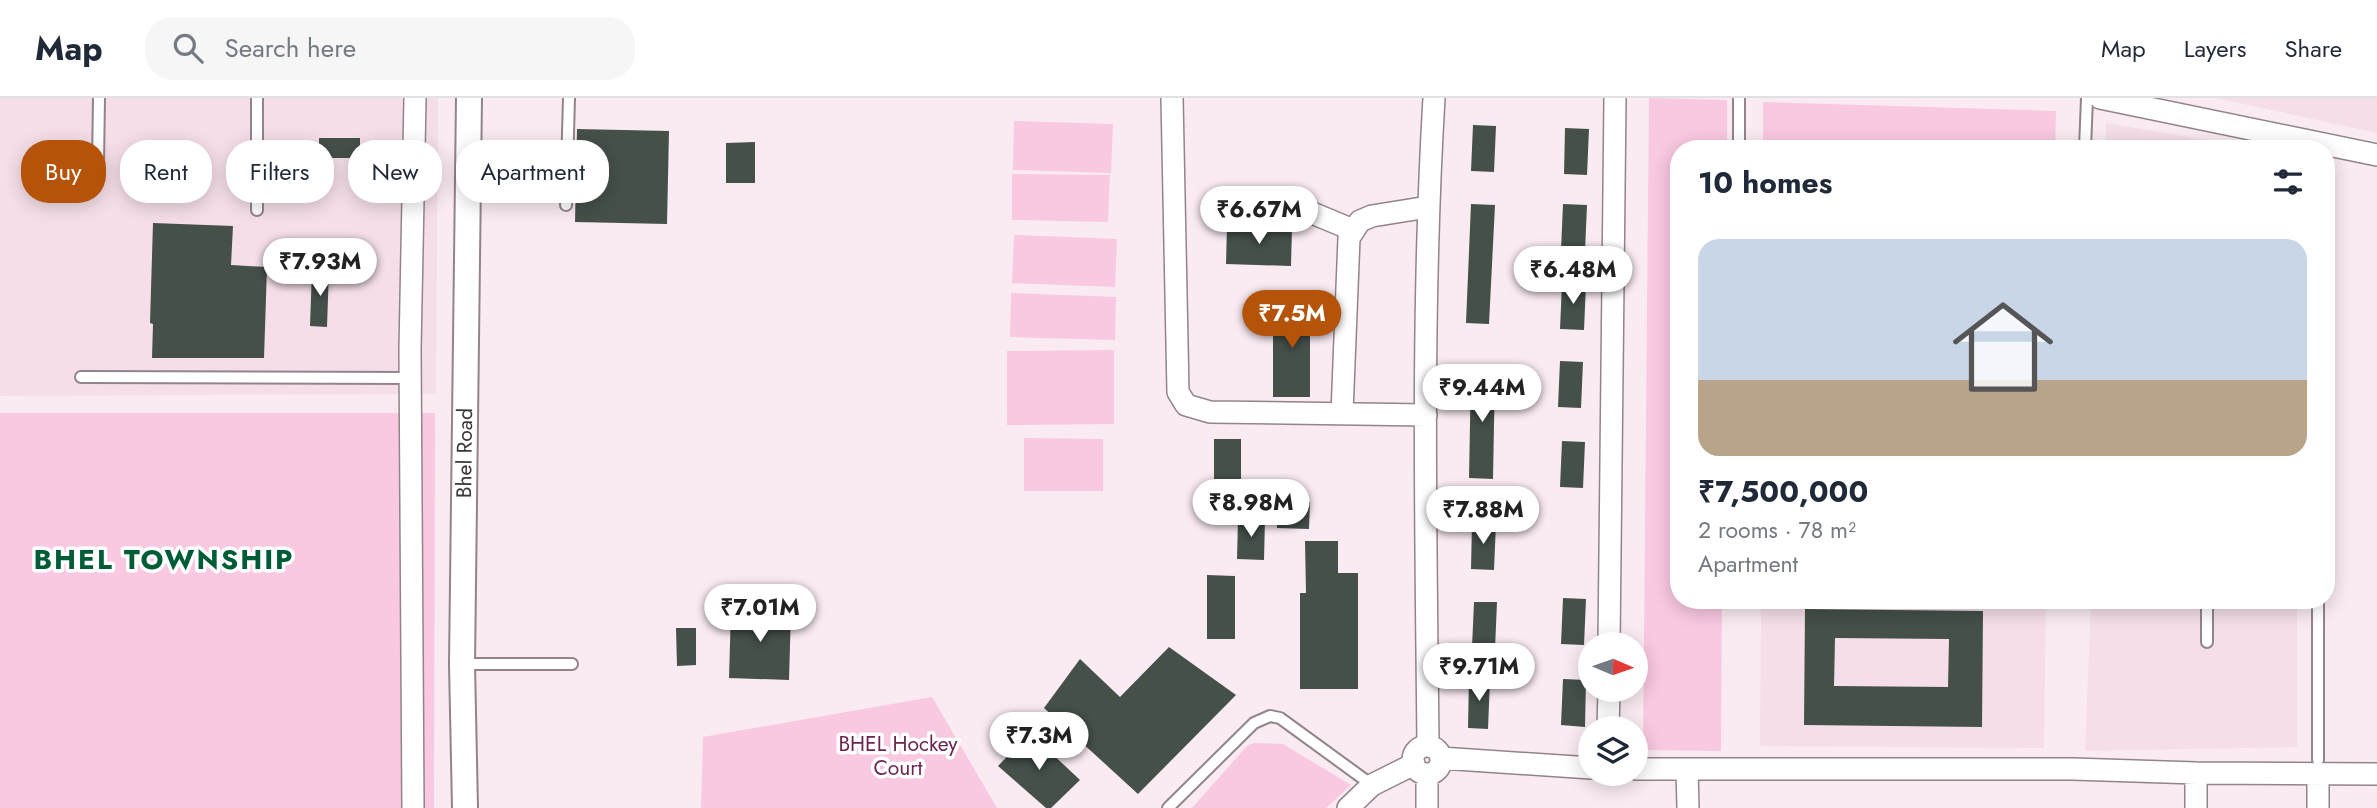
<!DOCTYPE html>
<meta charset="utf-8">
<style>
:root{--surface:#fff;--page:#f6f6f7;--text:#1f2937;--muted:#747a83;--line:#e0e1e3;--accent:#b45309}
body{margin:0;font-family:Jost,sans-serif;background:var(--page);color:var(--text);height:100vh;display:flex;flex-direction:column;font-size:26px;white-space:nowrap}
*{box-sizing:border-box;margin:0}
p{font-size:23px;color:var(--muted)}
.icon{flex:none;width:38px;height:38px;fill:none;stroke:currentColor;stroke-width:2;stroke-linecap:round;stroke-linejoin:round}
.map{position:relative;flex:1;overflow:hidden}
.sheet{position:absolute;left:1670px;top:42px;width:665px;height:469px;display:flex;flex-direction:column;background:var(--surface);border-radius:28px;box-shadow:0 4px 18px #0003}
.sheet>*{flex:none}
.guide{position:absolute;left:21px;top:42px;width:665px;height:63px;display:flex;gap:14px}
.needle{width:46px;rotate:92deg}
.tools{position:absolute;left:1578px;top:534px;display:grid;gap:14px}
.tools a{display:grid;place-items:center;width:70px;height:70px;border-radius:50%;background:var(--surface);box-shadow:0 4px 18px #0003;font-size:35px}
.price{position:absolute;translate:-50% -60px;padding:0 16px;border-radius:24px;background:#fff;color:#222;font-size:23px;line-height:46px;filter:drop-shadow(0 2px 4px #0008)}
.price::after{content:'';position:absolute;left:50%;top:42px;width:21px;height:16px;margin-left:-10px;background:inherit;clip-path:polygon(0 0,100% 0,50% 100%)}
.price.on{background:var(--accent);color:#fff}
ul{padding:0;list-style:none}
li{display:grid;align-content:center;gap:14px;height:371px;padding:0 28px}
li+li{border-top:2px solid var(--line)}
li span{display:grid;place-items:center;height:217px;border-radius:21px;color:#555}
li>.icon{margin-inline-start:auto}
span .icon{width:126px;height:126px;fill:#fffc;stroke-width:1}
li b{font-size:30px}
h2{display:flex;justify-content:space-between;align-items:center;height:84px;padding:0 28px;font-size:30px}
.chip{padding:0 24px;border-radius:28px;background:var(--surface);box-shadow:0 4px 18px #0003;font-size:24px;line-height:63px}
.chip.on{background:var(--accent);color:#fff}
header{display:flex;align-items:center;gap:42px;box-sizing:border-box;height:98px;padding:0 35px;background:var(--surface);border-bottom:2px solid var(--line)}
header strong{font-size:33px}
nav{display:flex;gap:38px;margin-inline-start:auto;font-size:24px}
.search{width:490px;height:63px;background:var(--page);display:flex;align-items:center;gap:18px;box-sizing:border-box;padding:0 24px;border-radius:28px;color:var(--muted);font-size:26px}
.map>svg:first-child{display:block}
.built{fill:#f5dee9}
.green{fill:#f9c8e1}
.building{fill:#455049;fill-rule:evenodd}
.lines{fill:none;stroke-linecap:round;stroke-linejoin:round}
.service-casing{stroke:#91848a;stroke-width:14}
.minor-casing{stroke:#91848a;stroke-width:24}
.tertiary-casing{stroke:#91848a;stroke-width:28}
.service{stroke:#fff;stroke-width:10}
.minor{stroke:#fff;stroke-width:21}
.tertiary{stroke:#fff;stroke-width:24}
.labels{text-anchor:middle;stroke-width:7;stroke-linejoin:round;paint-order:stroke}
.street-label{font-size:21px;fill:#3b3538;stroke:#fff}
.park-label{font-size:21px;fill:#6b244f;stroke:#fff}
.district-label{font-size:28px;font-weight:bold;letter-spacing:2px;fill:#005c36;stroke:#fff}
</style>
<header>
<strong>Map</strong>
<div class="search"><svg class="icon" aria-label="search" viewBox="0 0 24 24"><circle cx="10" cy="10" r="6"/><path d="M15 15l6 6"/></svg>Search here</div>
<nav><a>Map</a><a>Layers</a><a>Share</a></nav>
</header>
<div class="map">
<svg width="2377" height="710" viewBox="0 0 2377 710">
<rect width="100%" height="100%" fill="#faebf2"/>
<path class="built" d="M0,0H438L436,296L0,298Z
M2216,0H2377V35Z
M2106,25L2195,40L2251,51H2106Z
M1761,502H2046L2044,650L1760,648Z
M2091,502H2297V649L2085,653Z"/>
<path class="green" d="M1649,0L1727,2V51H1678V502H1722L1721,653L1643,652Z
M1763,4L2056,13L2055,51H1763Z
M1014,23L1113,26L1111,75L1013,72Z
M1012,76L1110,77L1108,124L1012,122Z
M1014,137L1117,141L1115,189L1012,185Z
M1011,195L1116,199L1115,242L1010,239Z
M1114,252V326L1007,327V253Z
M0,315H435L434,710H0Z
M1024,340L1103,341V393H1024Z
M932,599L997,710H701L703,639Z
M1254,645L1283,646L1351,687L1326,710H1192L1247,648Z"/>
<path class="building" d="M1473,27L1496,28L1494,74L1471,73Z
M1565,30L1589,31L1587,77L1564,76Z
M577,31L669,33L667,126L575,124Z
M319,40H360V60H319Z
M755,44V85H726V45Z
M1471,106L1495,107L1489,226L1466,225Z
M1563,106L1587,107L1585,153L1561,152Z
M153,125L233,128L231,167L267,169L264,260H152L153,226L150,225Z
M1227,128L1292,130L1291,168L1226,166Z
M312,171H329L327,229L310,228Z
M1562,185L1586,186L1584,232L1560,231Z
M1273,205H1310V299H1273Z
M1560,263L1583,264L1581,310L1558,309Z
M1471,271L1495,272L1493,381L1469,380Z
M1214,341H1241V415H1214Z
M1562,343L1585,344L1583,390L1560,389Z
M1278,403L1310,404L1309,431L1277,430Z
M1238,421H1265L1264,462L1237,461Z
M1472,425H1496L1494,472L1471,471Z
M1305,443H1338V475H1358V591H1300V495H1306Z
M1207,477L1235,478V541H1207Z
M1563,500L1586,501L1584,547L1561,546Z
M1474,504H1497L1495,551L1472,549Z
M731,511L791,513L789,582L729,580Z
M1805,511L1983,513L1982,629L1804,627ZM1835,540L1949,541L1948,589L1834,588Z
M676,530H696V567L677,568Z
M1169,549L1236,597L1138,696L1044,610L1080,561L1120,599Z
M1469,580L1490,581L1488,631L1468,630Z
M1563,581L1586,582L1585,629L1561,627Z
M1030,635L1080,682L1051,710H1046L998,668Z"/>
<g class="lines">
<g class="service-casing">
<path id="service" d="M1739,0V51
M2085,51L2087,0
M98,66L99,0
M566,107L569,0
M257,112V0
M81,279L411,280
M2318,502V662
M2207,544V502
M462,566H572
M1168,710L1254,625L1270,618L1280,620L1372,687"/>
</g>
<g class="minor-casing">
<path id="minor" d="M1172,0L1178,294L1186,307L1210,314L1426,317
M2100,0L2377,57
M1305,112L1353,132
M1342,315L1349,140L1360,123L1372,118L1428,109
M1609,546L1615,0
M1608,630L1609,592
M1428,648C1426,432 1421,216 1434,0
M1413 662a14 14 0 1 1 28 0a14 14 0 1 1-28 0Z
M1441,660L1591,670
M1636,671H2073L2196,675L2377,676
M1687,672L1688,710
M413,710L410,252L415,0
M1348,710L1372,687L1414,666
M1427,710V676
M2196,710V675
M2318,710V676"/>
</g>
<g class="tertiary-casing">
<g id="tertiary">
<path id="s1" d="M465,710L462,566L469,0"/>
</g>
</g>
<use href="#service" class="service"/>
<use href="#minor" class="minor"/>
<use href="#tertiary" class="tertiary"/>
</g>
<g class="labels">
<g class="street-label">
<text dy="7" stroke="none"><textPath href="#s1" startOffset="355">Bhel Road</textPath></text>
</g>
<g class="park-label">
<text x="898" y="653">BHEL Hockey<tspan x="898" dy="24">Court</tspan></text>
</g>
<g class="district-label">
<text x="164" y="471">BHEL TOWNSHIP</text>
</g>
</g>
</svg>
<div class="tools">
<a><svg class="needle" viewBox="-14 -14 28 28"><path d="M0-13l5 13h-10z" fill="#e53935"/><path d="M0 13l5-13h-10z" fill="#747a83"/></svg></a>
<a><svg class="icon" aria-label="layers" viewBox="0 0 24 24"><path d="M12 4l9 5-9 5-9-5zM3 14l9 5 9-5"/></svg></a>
</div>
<b class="price" style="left:1259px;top:148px">₹6.67M</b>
<b class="price" style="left:320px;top:200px">₹7.93M</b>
<b class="price" style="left:1573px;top:208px">₹6.48M</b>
<b class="price on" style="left:1292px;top:252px">₹7.5M</b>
<b class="price" style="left:1482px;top:326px">₹9.44M</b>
<b class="price" style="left:1251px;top:441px">₹8.98M</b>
<b class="price" style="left:1483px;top:448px">₹7.88M</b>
<b class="price" style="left:760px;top:546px">₹7.01M</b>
<b class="price" style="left:1479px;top:605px">₹9.71M</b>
<b class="price" style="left:1039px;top:674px">₹7.3M</b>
<div class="guide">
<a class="chip on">Buy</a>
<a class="chip">Rent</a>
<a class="chip">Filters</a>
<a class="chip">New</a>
<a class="chip">Apartment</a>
</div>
<section class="sheet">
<h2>10 homes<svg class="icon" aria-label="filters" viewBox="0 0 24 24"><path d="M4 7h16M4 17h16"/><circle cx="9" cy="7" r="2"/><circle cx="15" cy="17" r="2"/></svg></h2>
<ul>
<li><span style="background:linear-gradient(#c9d6e8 65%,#b9a48a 0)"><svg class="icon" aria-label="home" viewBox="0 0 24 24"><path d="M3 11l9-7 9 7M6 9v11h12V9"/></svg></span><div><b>₹7,500,000</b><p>2 rooms · 78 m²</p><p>Apartment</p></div></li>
</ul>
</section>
</div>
